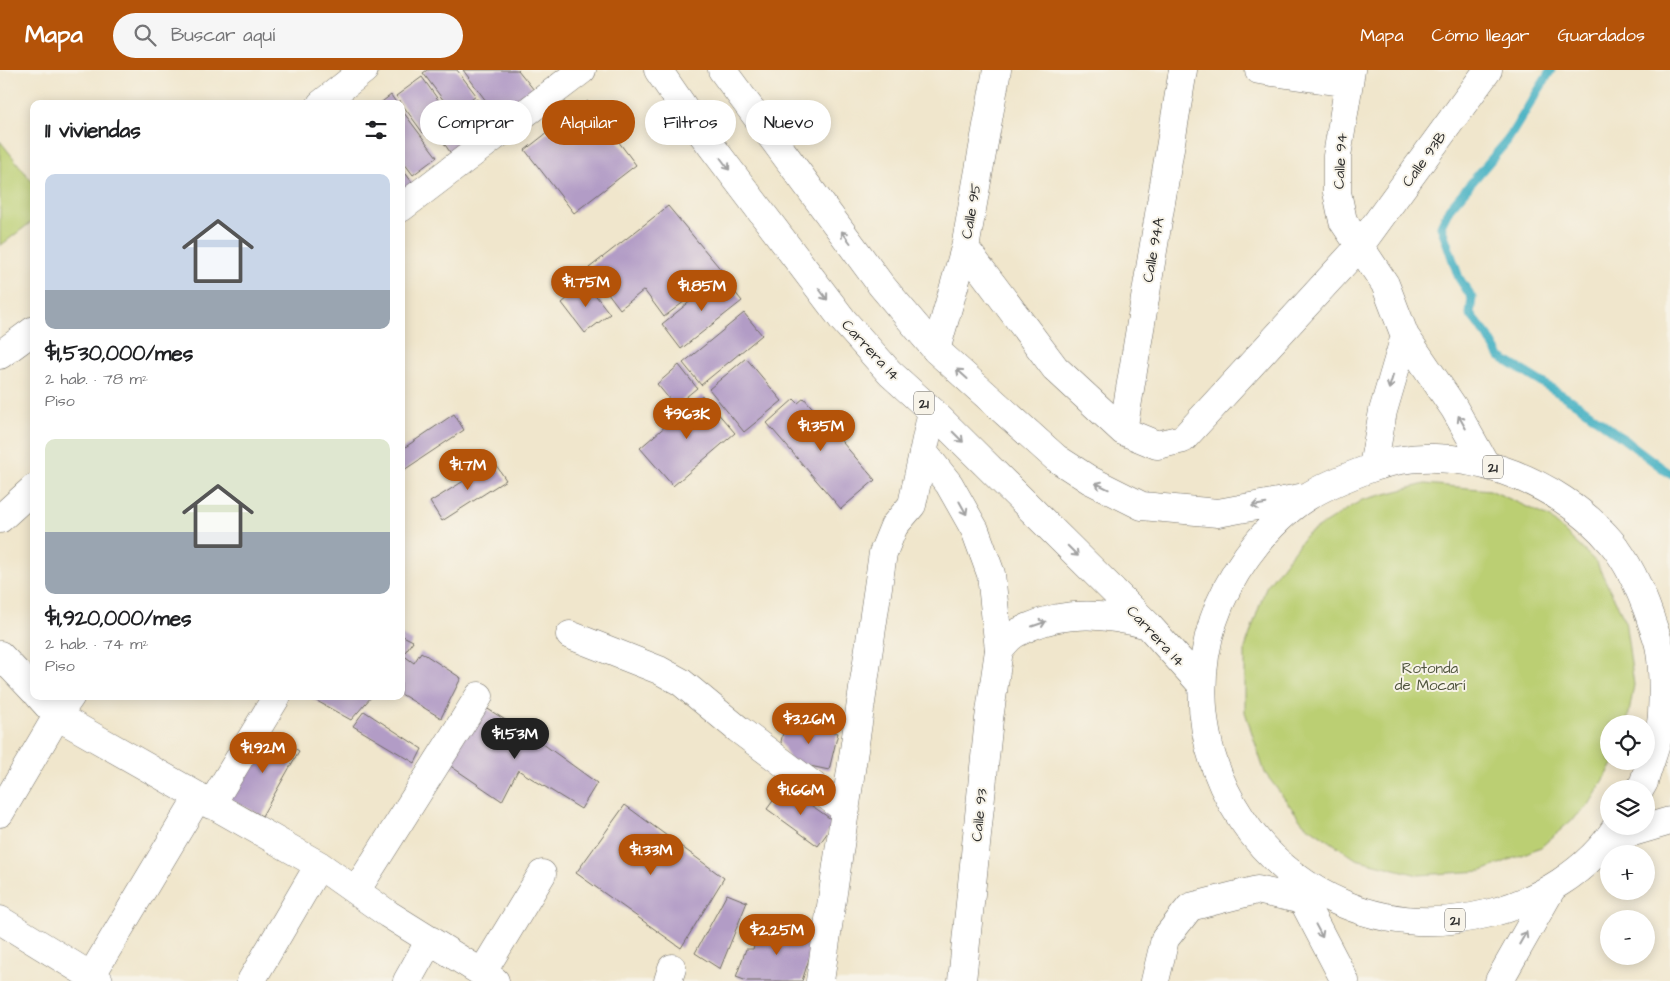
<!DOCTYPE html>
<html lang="es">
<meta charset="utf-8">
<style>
:root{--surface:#fff;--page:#f6f6f6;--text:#202124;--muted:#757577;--accent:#b45309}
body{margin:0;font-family:"Architects Daughter",sans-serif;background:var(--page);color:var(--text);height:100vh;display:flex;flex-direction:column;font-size:19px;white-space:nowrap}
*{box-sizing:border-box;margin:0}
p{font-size:16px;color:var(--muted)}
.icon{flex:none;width:28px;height:28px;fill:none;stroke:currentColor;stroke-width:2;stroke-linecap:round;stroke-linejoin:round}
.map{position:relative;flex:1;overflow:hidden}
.details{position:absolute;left:30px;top:30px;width:375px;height:600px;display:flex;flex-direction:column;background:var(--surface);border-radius:10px;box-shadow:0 2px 12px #0003}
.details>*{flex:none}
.guide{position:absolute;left:420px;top:30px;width:475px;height:45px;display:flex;gap:10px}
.fabs{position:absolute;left:1600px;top:645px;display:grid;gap:10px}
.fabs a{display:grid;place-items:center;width:55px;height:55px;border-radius:50%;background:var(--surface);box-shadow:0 2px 12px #0003;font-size:25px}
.price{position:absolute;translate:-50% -42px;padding:0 11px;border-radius:18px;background:var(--accent);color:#fff;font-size:16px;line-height:32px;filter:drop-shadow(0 1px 2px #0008)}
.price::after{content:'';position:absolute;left:50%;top:30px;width:15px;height:11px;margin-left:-8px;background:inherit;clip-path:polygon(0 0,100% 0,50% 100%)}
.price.selected{background:#222;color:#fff}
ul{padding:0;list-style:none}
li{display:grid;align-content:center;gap:10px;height:265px;padding:0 15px}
li span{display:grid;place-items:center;height:155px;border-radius:10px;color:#555}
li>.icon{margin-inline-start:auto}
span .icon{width:90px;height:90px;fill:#fffc;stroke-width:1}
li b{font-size:21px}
h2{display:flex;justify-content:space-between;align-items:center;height:60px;padding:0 15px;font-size:21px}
.chip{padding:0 18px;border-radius:22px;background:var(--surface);box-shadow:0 2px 12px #0003;font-size:18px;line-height:45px}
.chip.selected{background:var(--accent);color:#fff}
header{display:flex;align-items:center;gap:30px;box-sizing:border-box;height:70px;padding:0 25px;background:var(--accent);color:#fff}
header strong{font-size:24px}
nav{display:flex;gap:28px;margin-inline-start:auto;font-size:18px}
.search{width:350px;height:45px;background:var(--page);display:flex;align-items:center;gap:12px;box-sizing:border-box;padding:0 18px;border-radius:28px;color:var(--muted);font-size:19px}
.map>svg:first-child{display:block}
.green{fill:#bbcf73;stroke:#737d4f}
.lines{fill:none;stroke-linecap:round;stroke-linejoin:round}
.stream{stroke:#45b1c3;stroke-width:9}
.building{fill:#b29cc6}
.minor-casing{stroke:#706c63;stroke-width:29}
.major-casing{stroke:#706c63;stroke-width:29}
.highway-casing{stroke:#706c63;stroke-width:29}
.minor{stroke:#fff;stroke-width:28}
.major{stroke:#fff;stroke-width:28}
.highway{stroke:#fff;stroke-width:28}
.oneway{stroke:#a0a0a0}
.labels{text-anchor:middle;stroke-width:4;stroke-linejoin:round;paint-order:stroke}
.shield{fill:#f7f3e8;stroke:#686764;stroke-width:1}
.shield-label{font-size:14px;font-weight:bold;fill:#2b2b2b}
.street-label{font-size:15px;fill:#2b2b2b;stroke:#f7f3e8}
.park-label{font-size:15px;fill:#4f543d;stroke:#f7f3e8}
</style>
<header>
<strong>Mapa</strong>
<div class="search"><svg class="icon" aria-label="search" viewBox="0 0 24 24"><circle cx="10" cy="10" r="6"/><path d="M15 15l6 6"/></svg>Buscar aquí</div>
<nav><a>Mapa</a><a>Cómo llegar</a><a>Guardados</a></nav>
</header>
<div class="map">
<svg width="1670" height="911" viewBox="0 0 1670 911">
<rect width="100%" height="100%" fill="#f7f3e8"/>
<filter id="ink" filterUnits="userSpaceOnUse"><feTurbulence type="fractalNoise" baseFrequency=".02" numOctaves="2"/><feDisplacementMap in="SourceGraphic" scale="10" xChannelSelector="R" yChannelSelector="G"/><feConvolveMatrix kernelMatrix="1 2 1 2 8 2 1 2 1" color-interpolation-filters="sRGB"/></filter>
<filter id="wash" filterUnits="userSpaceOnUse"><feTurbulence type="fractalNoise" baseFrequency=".0096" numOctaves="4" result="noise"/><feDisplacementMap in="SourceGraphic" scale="20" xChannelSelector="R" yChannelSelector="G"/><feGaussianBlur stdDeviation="1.12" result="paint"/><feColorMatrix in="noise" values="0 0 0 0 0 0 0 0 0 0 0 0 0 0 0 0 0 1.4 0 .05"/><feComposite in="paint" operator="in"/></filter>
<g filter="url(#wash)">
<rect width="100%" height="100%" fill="#f0e6cc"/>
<path class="green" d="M0,71L34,114V150L0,176Z
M1425,414L1490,420L1549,447L1596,492L1625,550L1634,615L1627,654H1609V691H1615L1589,735L1541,777L1482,801L1418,805L1356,789L1303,753L1265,703L1245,642V578L1266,517L1306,465L1362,430Z"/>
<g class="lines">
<path class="stream" d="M1551,0L1507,71L1449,139L1441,156L1459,208L1472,228L1470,244L1488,266L1500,287L1580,336L1670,404"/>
</g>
<g id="blocks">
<path class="building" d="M427,0H457L476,25L453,43L423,3Z
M463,0H518L534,20L498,47Z
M422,7L449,45L423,63L396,26Z
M391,25L397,34H379Z
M477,29L490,47L466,63L454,46Z
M588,31L636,95L574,143L525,80Z
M401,39L437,87L413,105L401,89Z
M452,48L469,73L452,85L435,60Z
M401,97L414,115L401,125Z
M668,136L723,202L664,247L644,220L620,239L589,198Z
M722,206L742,231L681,279L662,254Z
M586,213L610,244L585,263L562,233Z
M744,243L762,265L701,315L683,293Z
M746,288L782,331L744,362L709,319Z
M679,295L697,318L675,336L657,314Z
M702,325L735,363L673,416L640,378Z
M804,328L875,410L841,439L767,353L794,329L798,333Z
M454,344L464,360L401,402V380Z
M494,392L506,410L442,451L430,432Z
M401,565L413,571L403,585L414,593L421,582L461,608L441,648L401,624Z
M308,626H372L351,650Z
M483,636L539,671L597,713L581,739L518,700L502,731L446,693Z
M364,641L422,679L415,693L353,656Z
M785,652L838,663L829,700L791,692L781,672Z
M268,662L299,681L262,746L225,726Z
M784,716L835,752L818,776L767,739Z
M625,735L724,808L681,878L576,803Z
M727,824L747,832L720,899L695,883Z
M765,849L815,870L802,911H747L736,907L746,879H753Z"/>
</g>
</g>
<g filter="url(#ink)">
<use href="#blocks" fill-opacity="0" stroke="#706c63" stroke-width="1"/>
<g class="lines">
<g class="minor-casing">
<path id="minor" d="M1259,0L1349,13
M1351,0L1337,86V122L1343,151L1385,214L1405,266L1454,338L1486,395
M321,34L364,0
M401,138L582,0
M965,178L1055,298L1123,361L1157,375L1183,369L1359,177L1488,0
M936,280L965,178L997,0
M0,285L34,260
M1123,361L1183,0
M925,384L949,414L975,460L991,504L999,580L989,649L962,911
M1373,397L1383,341L1405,266
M0,449L34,418
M570,565L659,600L681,612L738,659L846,740
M0,585L34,621
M39,626L57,646L319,795L388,844L495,911
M211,735L277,626
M0,743L57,646L71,626
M356,821L479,626
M0,850L99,911
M482,903L542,804
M91,906L198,727
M251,911L319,795
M407,911L430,870
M668,911L672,898
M820,911L883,483L894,456L912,435L932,341
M1155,911L1165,869L1190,837L1257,820L1303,830"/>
</g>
<g class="major-casing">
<path id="major" d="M1288,802L1345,911
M1499,911L1552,818"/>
</g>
<g class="highway-casing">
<path id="highway" d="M658,0L700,61L843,250L890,303L932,341L1148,555L1202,615
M722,0L881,215L936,280L1056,388L1090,410L1142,436L1218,443L1305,427
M999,580C1003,575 1007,570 1012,566C1017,562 1024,560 1029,557C1068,540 1108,544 1148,555
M1617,756C1589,801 1537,832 1486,844C1278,895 1122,659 1247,486C1263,464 1283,442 1307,427C1324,416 1352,405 1371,398C1452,368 1558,408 1612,473C1630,495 1641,521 1650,547C1653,558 1659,570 1660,581C1663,600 1663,624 1662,644C1661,666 1650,690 1644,712L1640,719
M1609,769L1670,751"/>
</g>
<use href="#minor" class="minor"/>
<use href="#major" class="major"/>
<use href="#highway" class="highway"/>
</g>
<defs><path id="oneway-shaft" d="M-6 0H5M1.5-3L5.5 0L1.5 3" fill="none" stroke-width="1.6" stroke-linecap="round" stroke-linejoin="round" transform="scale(1.25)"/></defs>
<g class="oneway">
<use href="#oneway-shaft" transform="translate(725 94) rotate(53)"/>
<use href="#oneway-shaft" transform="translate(846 167) rotate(-127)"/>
<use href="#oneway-shaft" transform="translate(823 224) rotate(53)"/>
<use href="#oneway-shaft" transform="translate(962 304) rotate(-138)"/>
<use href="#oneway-shaft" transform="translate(1391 312) rotate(107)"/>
<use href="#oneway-shaft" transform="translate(1462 352) rotate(-120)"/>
<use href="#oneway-shaft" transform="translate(958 367) rotate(45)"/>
<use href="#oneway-shaft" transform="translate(1102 416) rotate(-154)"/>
<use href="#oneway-shaft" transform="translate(1259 435) rotate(170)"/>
<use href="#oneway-shaft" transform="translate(963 438) rotate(61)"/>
<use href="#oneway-shaft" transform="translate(1073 481) rotate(45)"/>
<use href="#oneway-shaft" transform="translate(1039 554) rotate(-19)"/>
<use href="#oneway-shaft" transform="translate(1319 861) rotate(62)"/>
<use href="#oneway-shaft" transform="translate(1523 868) rotate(-60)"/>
</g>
</g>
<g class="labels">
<g class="shield">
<rect x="914" y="321.5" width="20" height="23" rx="4"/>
<rect x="1483" y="385.5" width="20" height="23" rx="4"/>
<rect x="1445" y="838.5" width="20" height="23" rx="4"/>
</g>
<g class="shield-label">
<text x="924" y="338">21</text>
<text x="1493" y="402">21</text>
<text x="1455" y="855">21</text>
</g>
<g class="street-label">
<text transform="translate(1424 89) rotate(-54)" y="5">Calle 93B</text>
<text transform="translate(1340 91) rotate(-87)" y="5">Calle 94</text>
<text transform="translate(971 141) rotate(-80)" y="5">Calle 95</text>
<text transform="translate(1153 180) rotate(-80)" y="5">Calle 94A</text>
<text transform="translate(871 280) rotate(47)" y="5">Carrera 14</text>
<text transform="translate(1156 566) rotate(47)" y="5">Carrera 14</text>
<text transform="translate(979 745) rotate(-84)" y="5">Calle 93</text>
</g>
<g class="park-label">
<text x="1430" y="603">Rotonda<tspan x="1430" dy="17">de Mocarí</tspan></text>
</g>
</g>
</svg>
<div class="fabs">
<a><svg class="icon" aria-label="locate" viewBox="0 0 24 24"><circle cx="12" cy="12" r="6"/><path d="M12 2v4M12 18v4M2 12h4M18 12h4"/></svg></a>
<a><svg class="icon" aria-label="layers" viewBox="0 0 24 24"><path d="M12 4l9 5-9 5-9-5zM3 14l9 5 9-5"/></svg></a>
<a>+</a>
<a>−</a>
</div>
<b class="price" style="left:586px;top:238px">$1.75M</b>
<b class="price" style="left:702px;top:242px">$1.85M</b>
<b class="price" style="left:687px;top:370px">$963K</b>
<b class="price" style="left:821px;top:382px">$1.35M</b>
<b class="price" style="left:468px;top:421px">$1.7M</b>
<b class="price" style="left:809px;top:675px">$3.26M</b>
<b class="price selected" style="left:515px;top:690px">$1.53M</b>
<b class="price" style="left:263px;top:704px">$1.92M</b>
<b class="price" style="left:801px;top:746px">$1.66M</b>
<b class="price" style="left:651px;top:806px">$1.33M</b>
<b class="price" style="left:777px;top:886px">$2.25M</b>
<div class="guide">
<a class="chip">Comprar</a>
<a class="chip selected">Alquilar</a>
<a class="chip">Filtros</a>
<a class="chip">Nuevo</a>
</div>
<section class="details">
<h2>11 viviendas<svg class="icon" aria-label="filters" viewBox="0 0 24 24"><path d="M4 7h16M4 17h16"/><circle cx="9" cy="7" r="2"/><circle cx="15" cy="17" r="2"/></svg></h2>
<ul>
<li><span style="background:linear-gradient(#c9d6e8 75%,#9aa5b1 0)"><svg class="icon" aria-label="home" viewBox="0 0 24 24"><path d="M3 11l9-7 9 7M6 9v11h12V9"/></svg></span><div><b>$1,530,000/mes</b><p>2 hab. · 78 m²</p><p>Piso</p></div></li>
<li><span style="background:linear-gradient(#dfe7d0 60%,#9aa5b1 0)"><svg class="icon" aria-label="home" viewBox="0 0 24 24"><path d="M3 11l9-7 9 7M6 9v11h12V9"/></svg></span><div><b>$1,920,000/mes</b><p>2 hab. · 74 m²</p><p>Piso</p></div></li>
</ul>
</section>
</div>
